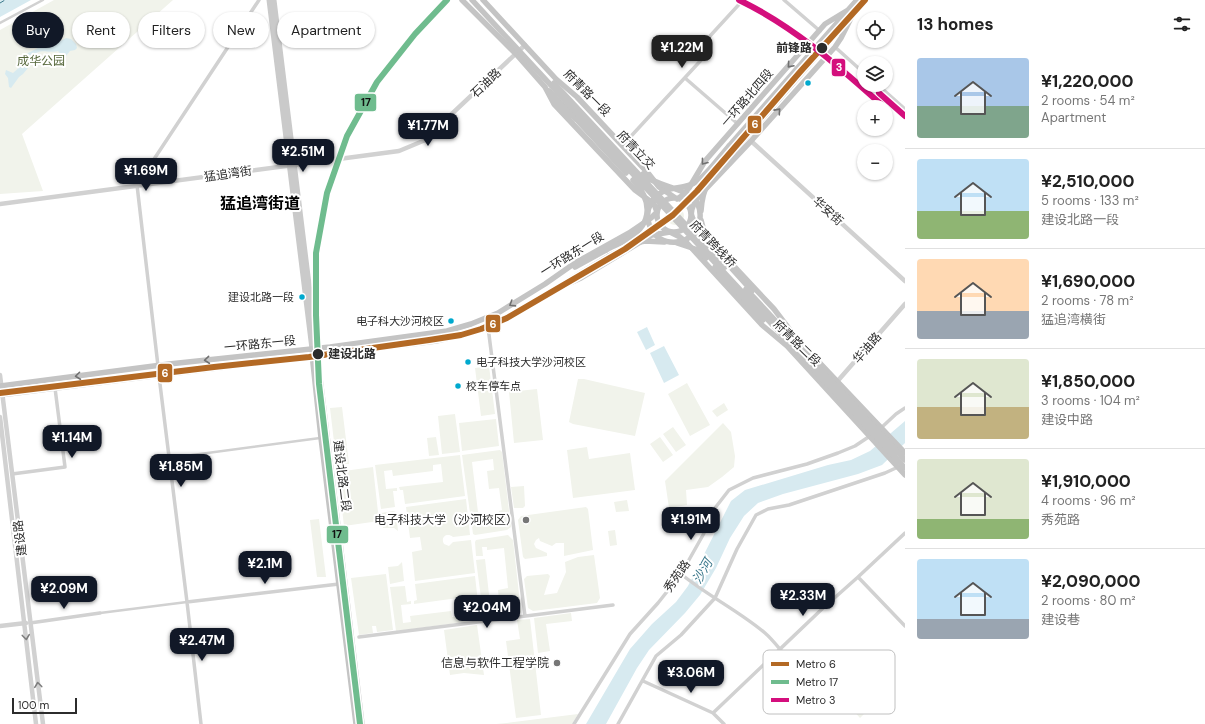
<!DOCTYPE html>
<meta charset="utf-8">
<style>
:root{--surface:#fff;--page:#f2f2f2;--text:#222;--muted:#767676;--line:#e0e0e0;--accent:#111827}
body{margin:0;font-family:"DM Sans","Noto Sans SC",sans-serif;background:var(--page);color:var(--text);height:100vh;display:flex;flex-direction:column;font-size:15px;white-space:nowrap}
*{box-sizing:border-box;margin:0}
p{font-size:13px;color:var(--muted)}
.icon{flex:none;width:22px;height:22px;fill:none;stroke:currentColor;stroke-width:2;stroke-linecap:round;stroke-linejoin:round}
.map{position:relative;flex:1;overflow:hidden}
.panel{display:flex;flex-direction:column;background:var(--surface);width:300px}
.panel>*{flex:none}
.top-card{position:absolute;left:12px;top:12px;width:380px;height:36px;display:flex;gap:8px}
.tools{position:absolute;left:857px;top:12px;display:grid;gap:8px}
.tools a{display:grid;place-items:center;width:36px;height:36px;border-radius:50%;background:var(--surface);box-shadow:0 1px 3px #0004;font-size:20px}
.scale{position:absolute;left:12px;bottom:10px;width:65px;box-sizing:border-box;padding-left:4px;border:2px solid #2c2c2c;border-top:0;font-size:11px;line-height:14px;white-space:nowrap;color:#2c2c2c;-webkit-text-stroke:3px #fff;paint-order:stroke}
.price{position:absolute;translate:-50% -34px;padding:0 9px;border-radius:8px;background:var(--accent);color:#fff;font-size:13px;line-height:26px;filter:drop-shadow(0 1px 2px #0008)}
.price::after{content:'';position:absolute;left:50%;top:24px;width:12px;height:9px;margin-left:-6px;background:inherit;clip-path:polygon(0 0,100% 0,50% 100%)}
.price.selected{background:#222;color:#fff}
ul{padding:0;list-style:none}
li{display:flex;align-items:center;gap:12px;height:100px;padding:0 12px}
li+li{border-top:1px solid var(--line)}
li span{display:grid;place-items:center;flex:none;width:112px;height:80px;border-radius:4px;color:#555}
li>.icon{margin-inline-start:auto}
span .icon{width:48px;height:48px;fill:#fffc;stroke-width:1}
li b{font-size:17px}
h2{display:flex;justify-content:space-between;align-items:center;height:48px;padding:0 12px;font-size:17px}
.pill{padding:0 14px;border-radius:18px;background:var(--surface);box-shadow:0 1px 3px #0004;font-size:14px;line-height:36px}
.pill.selected{background:var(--accent);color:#fff}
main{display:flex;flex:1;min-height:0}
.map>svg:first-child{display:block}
.green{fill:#f1f3eb}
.water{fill:#d7eaf0}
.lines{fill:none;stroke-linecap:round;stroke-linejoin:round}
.ferry{stroke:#3c798c;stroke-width:1;stroke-dasharray:5 4;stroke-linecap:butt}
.pedestrian{stroke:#d1d1d1;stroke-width:2.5}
.minor{stroke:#d1d1d1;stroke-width:3.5}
.tertiary{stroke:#d1d1d1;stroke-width:4.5}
.secondary{stroke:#cacaca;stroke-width:5}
.primary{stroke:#c4c4c4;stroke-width:5.5}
.primary-bridge{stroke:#c4c4c4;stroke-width:5.5}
.metro-1-casing{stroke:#fff;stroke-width:9}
.metro-2-casing{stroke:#fff;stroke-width:9}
.metro-3-casing{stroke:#fff;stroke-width:9}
.metro-1{stroke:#b36924;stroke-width:6}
.metro-2{stroke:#6fbc8e;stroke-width:6}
.metro-3{stroke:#d40f7d;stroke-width:6}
.oneway{stroke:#707070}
.oneway2{stroke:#7e7e7e}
.stop-dot{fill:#2c2c2c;stroke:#fff;stroke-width:1.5}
.bus-dot{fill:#00a9ce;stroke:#fff;stroke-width:1.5}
.poi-dot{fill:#767676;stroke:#fff;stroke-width:1.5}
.labels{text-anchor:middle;stroke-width:4;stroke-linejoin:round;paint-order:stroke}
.bus-label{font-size:11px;fill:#2c2c2c;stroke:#fff;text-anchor:end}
.stop-label{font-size:12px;font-weight:bold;fill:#2c2c2c;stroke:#fff;text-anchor:end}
.park-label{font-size:12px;fill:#56673b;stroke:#fff}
.street-label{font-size:12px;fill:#2c2c2c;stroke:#fff}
.poi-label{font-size:12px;fill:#2c2c2c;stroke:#fff;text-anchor:end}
.water-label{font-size:13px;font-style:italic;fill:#3c798c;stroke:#fff}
.district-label{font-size:16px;font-weight:bold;fill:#000;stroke:#fff}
.key{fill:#fff;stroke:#c0c0c0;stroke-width:1}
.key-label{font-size:11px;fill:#2c2c2c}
.line-badge{stroke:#fff;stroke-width:1.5}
.badge-label{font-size:11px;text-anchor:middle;font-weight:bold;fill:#fff}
.pale-badge-label{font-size:11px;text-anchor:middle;font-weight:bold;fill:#111}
</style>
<main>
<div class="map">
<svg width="905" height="724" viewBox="0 0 905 724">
<rect width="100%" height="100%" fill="#fff"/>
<path class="green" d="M54,0H173L22,134L43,191L0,194V30Z
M666 216a9 9 0 1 1 18 0a9 9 0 1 1-18 0Z
M489,366L495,414L481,416L475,368Z
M578,379H584L645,393L635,436L573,424L569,422Z
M687,383L710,425L690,436L668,394Z
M537,389L543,440L514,443L509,392Z
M724,403L728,410L717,417L712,411Z
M342,407L349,464H343L344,471L373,467L379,521L344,526L330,408Z
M455,414L460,452L442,454L438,416Z
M496,419L499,446L462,451L459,423Z
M723,423L731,432L735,456L734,467L722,477L708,487L686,490L687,505L669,508L665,481Z
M673,427L686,445L676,452L663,434Z
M436,437L439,455L429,456L427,438Z
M660,437L673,455L663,462L650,444Z
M587,447L589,459L630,453L635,490L573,498L567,450Z
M500,450L502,452L511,527L507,530L475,535L473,534L471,519L477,518L478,526H484V524L500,522L499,511L502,510L499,488L489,489L487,471L494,470L493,459L472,462L478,512L470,513L462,455Z
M460,455L465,496L405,504L403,490H400L399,487L443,482L441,464L433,465V471L393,476L392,470L384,471L386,489L397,488V491H393L395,507L381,509L375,465Z
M524,486L525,506L523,508H514L511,487Z
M466,499L470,535L453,537C447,532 440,537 444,544L449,546L453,542L471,540L475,573L415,581L412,552L422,550L420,537L410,538L406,507Z
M627,500L629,511L616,512L614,502Z
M586,507L588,509L593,550L564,556V543H556L552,546L540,541L539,538L536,540L534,544L536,548L547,553V556L525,559L523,557L518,520L521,516Z
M393,511L396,512L398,531L394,528H383L381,513Z
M319,519L326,577H317L310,520Z
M615,530L617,545L610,546L608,531Z
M508,535L513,540L521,612L517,614L488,619L483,613L476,560L485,559L491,612L511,610L510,599L499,600L498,590L508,588L504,548L487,550V547H482L483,556H476L475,542L476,540Z
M594,555L600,598L597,603L533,611L528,608L524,579L527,576L548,574L550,576L544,595L557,593L566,572L565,562L578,557Z
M402,562L404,581L390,584L388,567L398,566Z
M386,574L393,630L377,632L376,626H372L373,633L359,635L351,578Z
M475,576L480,620L396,631L390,587L405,586L407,602L411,601V604L401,605L403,623L411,622L410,616L451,611L452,617L460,616L458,598L414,604V601L417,600L415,584Z
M571,613L572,621L546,624L550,651L538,653L534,618Z
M530,619L541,715L516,718L506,641L520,639L517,620Z
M477,625L484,675L464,673L450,675L444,630Z
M858,702L867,711L860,718L851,708Z
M578,714L572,724H496L507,723Z"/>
<path class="water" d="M0,0H31L0,17Z
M66,38L71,39L76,44L77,48L75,50L70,51L65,57H63L58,51C44,54 44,47 30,57L28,68L23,74L19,77L11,88L9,87L8,78L5,74L6,70L13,73L22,65L28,53L40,47L45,42L55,44Z
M647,327L655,345L646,350L637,332Z
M664,346L679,375L664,383L650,353Z
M905,421V443L882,465L858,474L783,494L758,503L744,516L730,538L716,568L700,595L685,613L649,650L637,668L606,724H586L630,649L652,624L676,602L688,586L731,501L745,490L828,465L851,460L870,451Z"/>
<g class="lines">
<path class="ferry" d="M0,3L5,0"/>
<path class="pedestrian" d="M0,23L43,0
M170,458L320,438
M100,613L187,602"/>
<path class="minor" d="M784,0L820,31
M835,47L864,73
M685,78L738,124
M878,85L905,109
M622,146L703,58L699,48L743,0
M488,327L525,616
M158,366L137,185L259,0
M159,376L187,602L201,724
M881,428L896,414L905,408
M12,474L65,467L55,388
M681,574C708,596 739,611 765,633C772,639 778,647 784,654
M858,577L905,626
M187,602L339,584
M30,623L100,613
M359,637L613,605
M643,681L713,713L724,724
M713,713L822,609L858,577L905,533
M574,724L630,634L658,603L681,574L703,535L715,508L729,490L753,478L807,464L838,453L855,446L870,436
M618,724L656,656L681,635L715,598L737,549L756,515L768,509L789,505L885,473L898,467"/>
<path class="tertiary" d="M751,141L905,281
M0,204L399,151L423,141L525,45
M0,375L43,724
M835,384L905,304
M0,417L36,724
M0,626L26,623"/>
<path class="secondary" d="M269,0L312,349
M274,0L317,349"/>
<path class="primary" d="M483,0L556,79L577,97L648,173L659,187L677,199L683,195L689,188L705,161L825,24L848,10L857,0
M866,0L854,12L841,38L835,47L751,141L699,196C687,213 690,217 702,232L774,309L796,338L905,453
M549,91L576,119
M729,146L844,15
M734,151L847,21
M657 215a17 17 0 1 1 34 0a17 17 0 1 1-34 0Z
M575,267L606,250
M569,280L609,256
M317,353L362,724
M312,354L321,438L356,724
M0,386L169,364L330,347L447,331L471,324L498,313L545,284L575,263L629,233L651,218L657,212L654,204L635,190L554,104L545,87L516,54L462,0
M0,395L436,341L470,333L491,326L507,318L554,290L581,278L652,235L670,232L680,237L687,243L762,325L787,346L905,475"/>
<path class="primary-bridge" d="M472,0L905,468
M554,83L725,267
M576,119L626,173
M643,174C660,191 703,185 700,218C698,247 657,251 649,224C644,210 653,194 667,190C676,187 687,188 696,182C708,174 719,157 729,146
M701,211C703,180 715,173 734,151
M701,220L706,239L714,250
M677,243L695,249L706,258
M606,250C613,246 622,243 629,238C653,223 652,200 633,180
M609,256L635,243L645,241L664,242
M724,260L752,291
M715,267L763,320
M746,289L905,460"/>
<g class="metro-1-casing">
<path id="metro-1" d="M0,393L214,367L309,357L429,340L461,335L481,329L507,318L625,249L673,215L697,191L800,72L865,0"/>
</g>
<g class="metro-2-casing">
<path id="metro-2" d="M360,724L319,384L316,315V253L327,193L347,136L377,82L415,34L447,0"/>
</g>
<g class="metro-3-casing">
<path id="metro-3" d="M739,0C795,27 838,66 884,107
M879,93L905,116"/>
</g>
<use href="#metro-1" class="metro-1"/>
<use href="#metro-2" class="metro-2"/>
<use href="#metro-3" class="metro-3"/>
</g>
<defs><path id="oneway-chevron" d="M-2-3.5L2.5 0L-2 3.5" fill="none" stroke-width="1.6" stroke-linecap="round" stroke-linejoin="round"/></defs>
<g class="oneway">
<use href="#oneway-chevron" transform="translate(790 65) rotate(131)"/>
<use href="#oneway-chevron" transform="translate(778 111) rotate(-48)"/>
<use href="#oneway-chevron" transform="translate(704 162) rotate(128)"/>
<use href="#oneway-chevron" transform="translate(512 304) rotate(148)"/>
<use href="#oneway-chevron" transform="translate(207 360) rotate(174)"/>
<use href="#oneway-chevron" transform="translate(78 376) rotate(173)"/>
</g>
<g class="oneway2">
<use href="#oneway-chevron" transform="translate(26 637) rotate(83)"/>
<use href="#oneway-chevron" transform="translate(38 685) rotate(-97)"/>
</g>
<g class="stop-dot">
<circle cx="822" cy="48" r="6"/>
<circle cx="318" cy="354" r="6"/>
</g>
<g class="bus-dot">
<circle cx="808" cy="83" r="3.5"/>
<circle cx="302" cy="297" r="3.5"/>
<circle cx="451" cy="321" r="3.5"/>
<circle cx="468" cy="362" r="3.5"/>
<circle cx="458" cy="386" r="3.5"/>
</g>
<g class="poi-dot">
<circle cx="526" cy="520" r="4"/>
<circle cx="557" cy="663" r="4"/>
</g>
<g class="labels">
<g class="bus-label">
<text x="294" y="301">建设北路一段</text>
<text x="444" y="325">电子科大沙河校区</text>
<text x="476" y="366" text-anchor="start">电子科技大学沙河校区</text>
<text x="466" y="390" text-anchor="start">校车停车点</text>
</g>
<g class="stop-label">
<text x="812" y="52">前锋路</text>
<text x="328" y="358" text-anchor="start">建设北路</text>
</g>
<g class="park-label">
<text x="41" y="65">成华公园</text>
</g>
<g class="street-label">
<text transform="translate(486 83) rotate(-43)" y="4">石油路</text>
<text transform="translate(587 93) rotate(45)" y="4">府青路一段</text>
<text transform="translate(747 98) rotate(-49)" y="4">一环路北四段</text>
<text transform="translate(636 150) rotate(46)" y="4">府青立交</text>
<text transform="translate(228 174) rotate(-8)" y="4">猛追湾街</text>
<text transform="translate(828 211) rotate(42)" y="4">华安街</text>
<text transform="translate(713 244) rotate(46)" y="4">府青跨线桥</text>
<text transform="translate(572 254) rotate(-32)" y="4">一环路东一段</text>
<text transform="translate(797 343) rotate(44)" y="4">府青路二段</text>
<text transform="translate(260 344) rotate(-6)" y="4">一环路东一段</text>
<text transform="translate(867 348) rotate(-49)" y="4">华油路</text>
<text transform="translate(342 476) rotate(83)" y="4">建设北路二段</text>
<text transform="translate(20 538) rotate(-97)" y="4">建设路</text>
<text transform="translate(677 576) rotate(-55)" y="4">秀苑路</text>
</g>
<g class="poi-label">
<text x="518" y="524">电子科技大学（沙河校区）</text>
<text x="549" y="667">信息与软件工程学院</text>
</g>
<g class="water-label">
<text transform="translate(702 571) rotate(-60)" y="5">沙河</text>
</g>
<g class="district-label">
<text x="260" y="209">猛追湾街道</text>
</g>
</g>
<rect x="763" y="650" width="132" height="64" rx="6" class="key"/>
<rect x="771" y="662" width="18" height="4" fill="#b36924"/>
<rect x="771" y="680" width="18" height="4" fill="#6fbc8e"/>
<rect x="771" y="698" width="18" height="4" fill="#d40f7d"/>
<g class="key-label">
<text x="796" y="668">Metro 6</text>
<text x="796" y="686">Metro 17</text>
<text x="796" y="704">Metro 3</text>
</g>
<g class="line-badge">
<rect x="831" y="58" width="15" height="19" rx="4" fill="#d40f7d"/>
<rect x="354" y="93" width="23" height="19" rx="4" fill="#6fbc8e"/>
<rect x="747" y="115" width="15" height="19" rx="4" fill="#b36924"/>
<rect x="485" y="314" width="16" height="19" rx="4" fill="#b36924"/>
<rect x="157" y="363" width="16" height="20" rx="4" fill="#b36924"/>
<rect x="326" y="525" width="23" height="19" rx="4" fill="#6fbc8e"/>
</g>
<g class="badge-label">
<text x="839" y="71">3</text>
<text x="755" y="128">6</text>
<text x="493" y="328">6</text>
<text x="165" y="377">6</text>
</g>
<g class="pale-badge-label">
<text x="366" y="106">17</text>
<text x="337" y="538">17</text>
</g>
</svg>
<div class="tools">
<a><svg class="icon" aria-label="locate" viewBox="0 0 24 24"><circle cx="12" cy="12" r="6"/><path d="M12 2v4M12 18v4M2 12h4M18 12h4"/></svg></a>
<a><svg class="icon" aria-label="layers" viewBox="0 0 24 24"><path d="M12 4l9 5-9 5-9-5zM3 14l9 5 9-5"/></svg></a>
<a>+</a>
<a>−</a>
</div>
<div class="scale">100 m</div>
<b class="price selected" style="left:682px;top:69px">¥1.22M</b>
<b class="price" style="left:428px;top:147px">¥1.77M</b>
<b class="price" style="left:303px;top:173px">¥2.51M</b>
<b class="price" style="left:146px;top:192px">¥1.69M</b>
<b class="price" style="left:72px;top:459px">¥1.14M</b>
<b class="price" style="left:181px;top:488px">¥1.85M</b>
<b class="price" style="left:691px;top:541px">¥1.91M</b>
<b class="price" style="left:265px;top:585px">¥2.1M</b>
<b class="price" style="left:64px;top:610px">¥2.09M</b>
<b class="price" style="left:803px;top:617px">¥2.33M</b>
<b class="price" style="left:487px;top:629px">¥2.04M</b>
<b class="price" style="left:202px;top:662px">¥2.47M</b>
<b class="price" style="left:691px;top:694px">¥3.06M</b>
<div class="top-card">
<a class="pill selected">Buy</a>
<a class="pill">Rent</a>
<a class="pill">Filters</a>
<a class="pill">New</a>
<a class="pill">Apartment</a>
</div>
</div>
<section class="panel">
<h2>13 homes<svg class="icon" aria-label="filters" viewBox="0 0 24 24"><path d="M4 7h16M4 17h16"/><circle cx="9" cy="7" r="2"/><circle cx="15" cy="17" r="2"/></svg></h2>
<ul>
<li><span style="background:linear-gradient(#a9c7e8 60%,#7fa58c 0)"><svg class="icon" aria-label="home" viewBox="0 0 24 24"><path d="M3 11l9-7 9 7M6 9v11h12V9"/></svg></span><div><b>¥1,220,000</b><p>2 rooms · 54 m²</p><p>Apartment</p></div></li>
<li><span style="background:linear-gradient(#bfe0f5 65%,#8fb573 0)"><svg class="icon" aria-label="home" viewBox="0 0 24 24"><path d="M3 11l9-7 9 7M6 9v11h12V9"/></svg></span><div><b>¥2,510,000</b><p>5 rooms · 133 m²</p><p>建设北路一段</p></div></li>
<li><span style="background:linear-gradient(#ffd9b3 65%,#9aa5b1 0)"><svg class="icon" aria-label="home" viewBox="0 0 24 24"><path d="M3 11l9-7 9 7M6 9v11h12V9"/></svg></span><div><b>¥1,690,000</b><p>2 rooms · 78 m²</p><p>猛追湾横街</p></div></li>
<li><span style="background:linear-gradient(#dfe7d0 60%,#c2b280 0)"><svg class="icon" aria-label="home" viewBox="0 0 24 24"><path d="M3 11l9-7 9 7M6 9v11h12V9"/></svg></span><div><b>¥1,850,000</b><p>3 rooms · 104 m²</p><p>建设中路</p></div></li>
<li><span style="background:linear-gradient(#dfe7d0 75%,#8fb573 0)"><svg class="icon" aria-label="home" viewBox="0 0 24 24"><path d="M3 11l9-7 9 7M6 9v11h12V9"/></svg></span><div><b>¥1,910,000</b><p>4 rooms · 96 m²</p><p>秀苑路</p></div></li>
<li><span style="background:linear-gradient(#bfe0f5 75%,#9aa5b1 0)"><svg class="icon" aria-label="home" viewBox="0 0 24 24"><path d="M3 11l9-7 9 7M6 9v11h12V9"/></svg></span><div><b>¥2,090,000</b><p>2 rooms · 80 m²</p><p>建设巷</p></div></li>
</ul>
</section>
</main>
